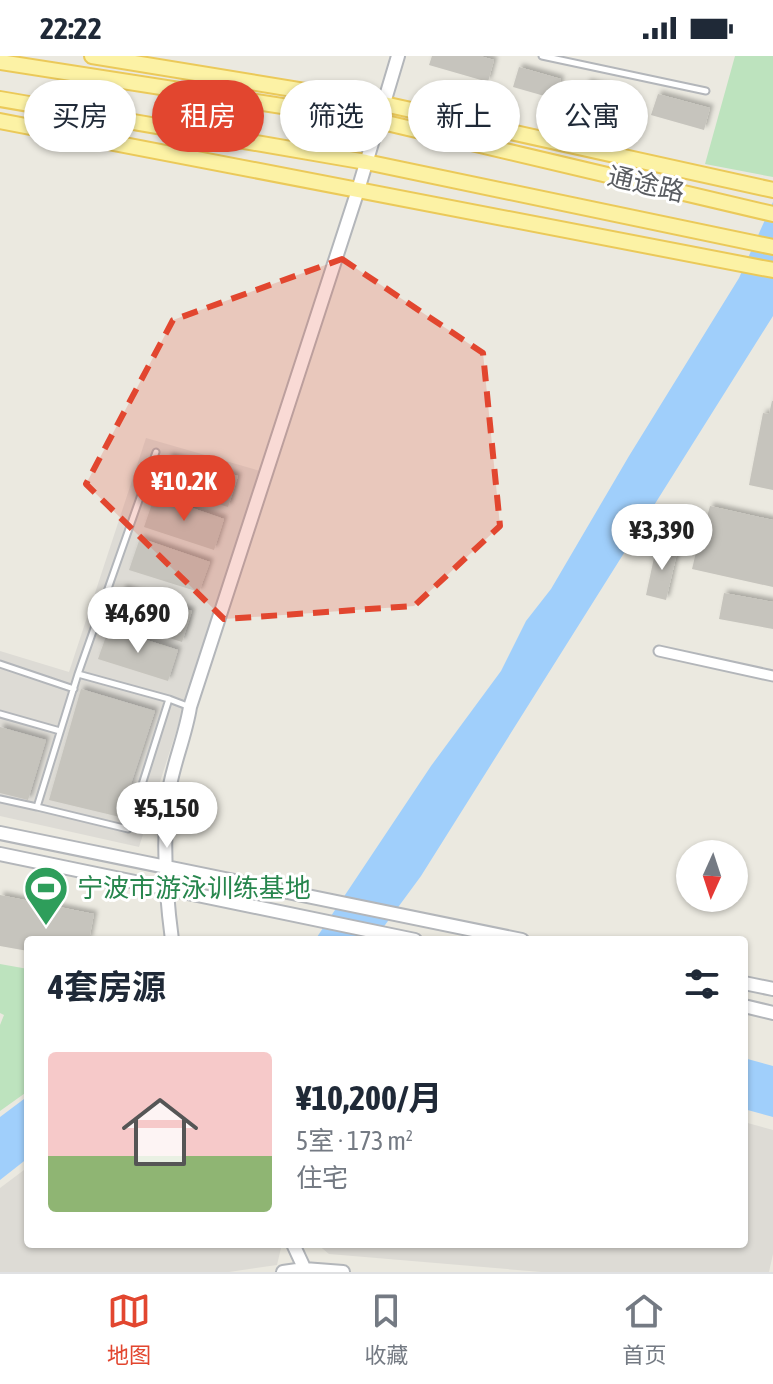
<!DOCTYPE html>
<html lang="zh">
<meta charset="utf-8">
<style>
:root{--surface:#fff;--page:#f2f2f3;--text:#1f2937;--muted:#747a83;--line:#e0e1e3;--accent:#e2462f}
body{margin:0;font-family:"Asap Condensed","Noto Sans SC",sans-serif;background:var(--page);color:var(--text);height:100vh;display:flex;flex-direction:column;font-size:30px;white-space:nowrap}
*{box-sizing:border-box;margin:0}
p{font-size:26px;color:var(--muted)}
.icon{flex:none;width:44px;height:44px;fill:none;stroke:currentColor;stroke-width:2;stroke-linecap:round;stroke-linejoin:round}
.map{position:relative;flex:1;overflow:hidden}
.drawer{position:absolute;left:24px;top:880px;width:724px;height:312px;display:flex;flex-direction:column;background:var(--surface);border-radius:8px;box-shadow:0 2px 6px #0004}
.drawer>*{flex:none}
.top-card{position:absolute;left:24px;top:24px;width:726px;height:72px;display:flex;gap:16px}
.needle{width:52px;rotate:183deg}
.tools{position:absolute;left:676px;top:784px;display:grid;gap:16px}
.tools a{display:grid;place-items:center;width:72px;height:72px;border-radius:50%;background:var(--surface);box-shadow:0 2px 6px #0004;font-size:40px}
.price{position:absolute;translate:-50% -68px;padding:0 18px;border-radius:28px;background:#fff;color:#222;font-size:26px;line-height:52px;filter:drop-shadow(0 2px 4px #0008)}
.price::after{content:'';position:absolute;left:50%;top:48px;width:24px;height:18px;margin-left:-12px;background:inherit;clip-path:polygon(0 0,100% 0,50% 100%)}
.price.current{background:var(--accent);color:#fff}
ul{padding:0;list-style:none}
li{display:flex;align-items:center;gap:24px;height:200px;padding:0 24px}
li+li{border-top:2px solid var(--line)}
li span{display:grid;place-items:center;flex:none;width:224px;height:160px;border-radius:8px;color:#555}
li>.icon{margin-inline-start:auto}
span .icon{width:96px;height:96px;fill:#fffc;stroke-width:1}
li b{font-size:34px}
h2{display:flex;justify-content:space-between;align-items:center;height:96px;padding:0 24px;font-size:34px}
.chip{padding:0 28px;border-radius:36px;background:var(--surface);box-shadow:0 2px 6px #0004;font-size:28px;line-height:72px}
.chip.current{background:var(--accent);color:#fff}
.status{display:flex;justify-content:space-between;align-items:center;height:56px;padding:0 40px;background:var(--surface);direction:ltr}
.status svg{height:22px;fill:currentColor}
.tab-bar{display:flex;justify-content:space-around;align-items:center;height:112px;border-top:2px solid var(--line);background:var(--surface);font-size:22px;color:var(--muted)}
.tab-bar a{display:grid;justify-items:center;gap:4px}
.tab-bar .current{color:var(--accent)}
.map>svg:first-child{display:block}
.industrial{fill:#dddbd5}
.green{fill:#bde3be}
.water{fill:#a0cffb}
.building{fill:#c6c4bd;filter:url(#shadow)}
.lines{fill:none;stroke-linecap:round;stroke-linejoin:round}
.service-casing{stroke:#b3b6ba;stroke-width:9}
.minor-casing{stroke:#b3b6ba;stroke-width:13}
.tertiary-casing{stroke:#b3b6ba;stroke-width:16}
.primary-casing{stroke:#ebc959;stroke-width:18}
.service{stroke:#fff;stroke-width:5}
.minor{stroke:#fff;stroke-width:9}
.tertiary{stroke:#fff;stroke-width:12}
.primary{stroke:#fcf2a5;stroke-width:14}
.marked{fill:#e2462f;fill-opacity:0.2;stroke:#e2462f;stroke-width:6;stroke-dasharray:16 10;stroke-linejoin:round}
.labels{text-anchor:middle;stroke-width:6;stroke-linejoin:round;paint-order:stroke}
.street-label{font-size:26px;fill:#595c61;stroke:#fff}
.leisure-label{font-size:26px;fill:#27864d;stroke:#fff;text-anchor:start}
</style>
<div class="status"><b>22:22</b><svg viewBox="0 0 49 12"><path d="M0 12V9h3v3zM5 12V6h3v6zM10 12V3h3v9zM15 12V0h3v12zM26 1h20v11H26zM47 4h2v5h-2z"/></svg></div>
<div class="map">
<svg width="773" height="1216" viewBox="0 0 773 1216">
<defs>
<filter id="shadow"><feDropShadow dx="3.5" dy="-3.5" stdDeviation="2" flood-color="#0004"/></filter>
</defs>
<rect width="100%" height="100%" fill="#ebe9e0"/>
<path class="industrial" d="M146,382L260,415L139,791L0,760V595L69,616Z
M744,1066L773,1074V1198L769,1216H541L329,1198L317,1188H744Z
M28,1111V1188H282L277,1209L229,1216H0V1132Z"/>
<path class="green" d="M735,0H773V121L705,108Z
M0,908L28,913V1035L0,1055V969L4,959L0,957Z"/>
<path class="water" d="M773,146V260L421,820L374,884H315L431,710L501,615L526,565L551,533L629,400L739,222Z
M744,1002L773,1010V1061L744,1053Z
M28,1040V1102L0,1124V1061Z"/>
<path class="building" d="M432,0H480L494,4L488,26L429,9Z
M519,11L561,23L555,43L513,31Z
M587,26L630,38L624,58L581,46Z
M658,38L710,52L704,74L651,59Z
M772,345H773V434L749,429L763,357L769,358Z
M169,400L238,420L228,451L158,429Z
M155,439L224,463L214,494L144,471Z
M710,450L773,464V531L692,513L704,463L707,461Z
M140,482L210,506L199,536L129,514Z
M657,488L678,493L666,544L646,539Z
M123,532L192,555L182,586L112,564Z
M724,537L773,546V573L719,563Z
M109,572L178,594L168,625L98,603Z
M81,633L155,655L120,761L49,744Z
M0,671L46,684L28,744L0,737Z
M0,839L94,858L89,884H28V895L0,890Z"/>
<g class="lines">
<g class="service-casing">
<path id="service" d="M542,0L706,35
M0,608L74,633
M169,643L190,651
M0,658L60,675
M0,743L37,751L78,618L156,396
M37,751L128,773L169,643L78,618"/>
</g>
<g class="minor-casing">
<path id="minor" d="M659,595L773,620"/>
</g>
<g class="tertiary-casing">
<path id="tertiary" d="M0,777L522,884
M0,798L415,884
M172,884C166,839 163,793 167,747C170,715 185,683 190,651L358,134L398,0
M744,927L773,933
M744,950L773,957
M293,1188L306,1216
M283,1216L304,1213L343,1216"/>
</g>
<g class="primary-casing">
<path id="primary" d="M92,0L384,48L773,134
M0,6L378,65L773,158
M0,43L366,106L773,191
M0,65L773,214"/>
</g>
<use href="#service" class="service"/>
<use href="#minor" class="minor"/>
<use href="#tertiary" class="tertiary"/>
<use href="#primary" class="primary"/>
</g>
<path class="marked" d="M342,203L483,297L500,470L414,550L224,563L86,428L173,264Z"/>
<defs>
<g id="stadium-pin" transform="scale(2.3)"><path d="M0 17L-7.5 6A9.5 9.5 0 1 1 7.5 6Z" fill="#2e9e5b" stroke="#fff"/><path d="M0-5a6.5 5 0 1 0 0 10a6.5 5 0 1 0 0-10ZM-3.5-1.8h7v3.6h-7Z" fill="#fff"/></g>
</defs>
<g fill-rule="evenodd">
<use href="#stadium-pin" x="46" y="832"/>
</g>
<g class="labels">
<g class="street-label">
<text transform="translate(646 128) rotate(13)" y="9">通途路</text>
</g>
<g class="leisure-label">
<text x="77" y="841">宁波市游泳训练基地</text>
</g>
</g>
</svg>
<div class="tools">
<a><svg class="needle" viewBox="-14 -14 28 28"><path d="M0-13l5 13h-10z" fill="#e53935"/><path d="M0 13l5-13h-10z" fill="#747a83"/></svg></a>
</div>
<b class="price current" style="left:184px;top:467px">¥10.2K</b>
<b class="price" style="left:662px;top:516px">¥3,390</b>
<b class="price" style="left:138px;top:599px">¥4,690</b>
<b class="price" style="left:167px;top:794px">¥5,150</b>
<div class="top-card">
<a class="chip">买房</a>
<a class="chip current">租房</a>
<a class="chip">筛选</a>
<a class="chip">新上</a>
<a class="chip">公寓</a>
</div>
<section class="drawer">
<h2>4套房源<svg class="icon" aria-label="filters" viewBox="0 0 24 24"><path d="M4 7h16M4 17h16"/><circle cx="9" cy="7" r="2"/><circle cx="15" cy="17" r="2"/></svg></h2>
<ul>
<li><span style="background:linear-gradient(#f6c9c9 65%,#8fb573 0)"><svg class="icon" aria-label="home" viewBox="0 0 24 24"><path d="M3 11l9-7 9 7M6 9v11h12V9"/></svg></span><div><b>¥10,200/月</b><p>5室 · 173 m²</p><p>住宅</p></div></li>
</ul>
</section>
</div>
<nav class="tab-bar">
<a class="current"><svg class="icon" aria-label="map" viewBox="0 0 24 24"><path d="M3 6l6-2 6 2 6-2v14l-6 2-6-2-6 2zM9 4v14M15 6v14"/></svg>地图</a>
<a><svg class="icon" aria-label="saved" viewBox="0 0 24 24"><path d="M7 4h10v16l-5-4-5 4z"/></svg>收藏</a>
<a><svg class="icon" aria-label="home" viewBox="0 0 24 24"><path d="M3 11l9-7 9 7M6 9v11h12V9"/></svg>首页</a>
</nav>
